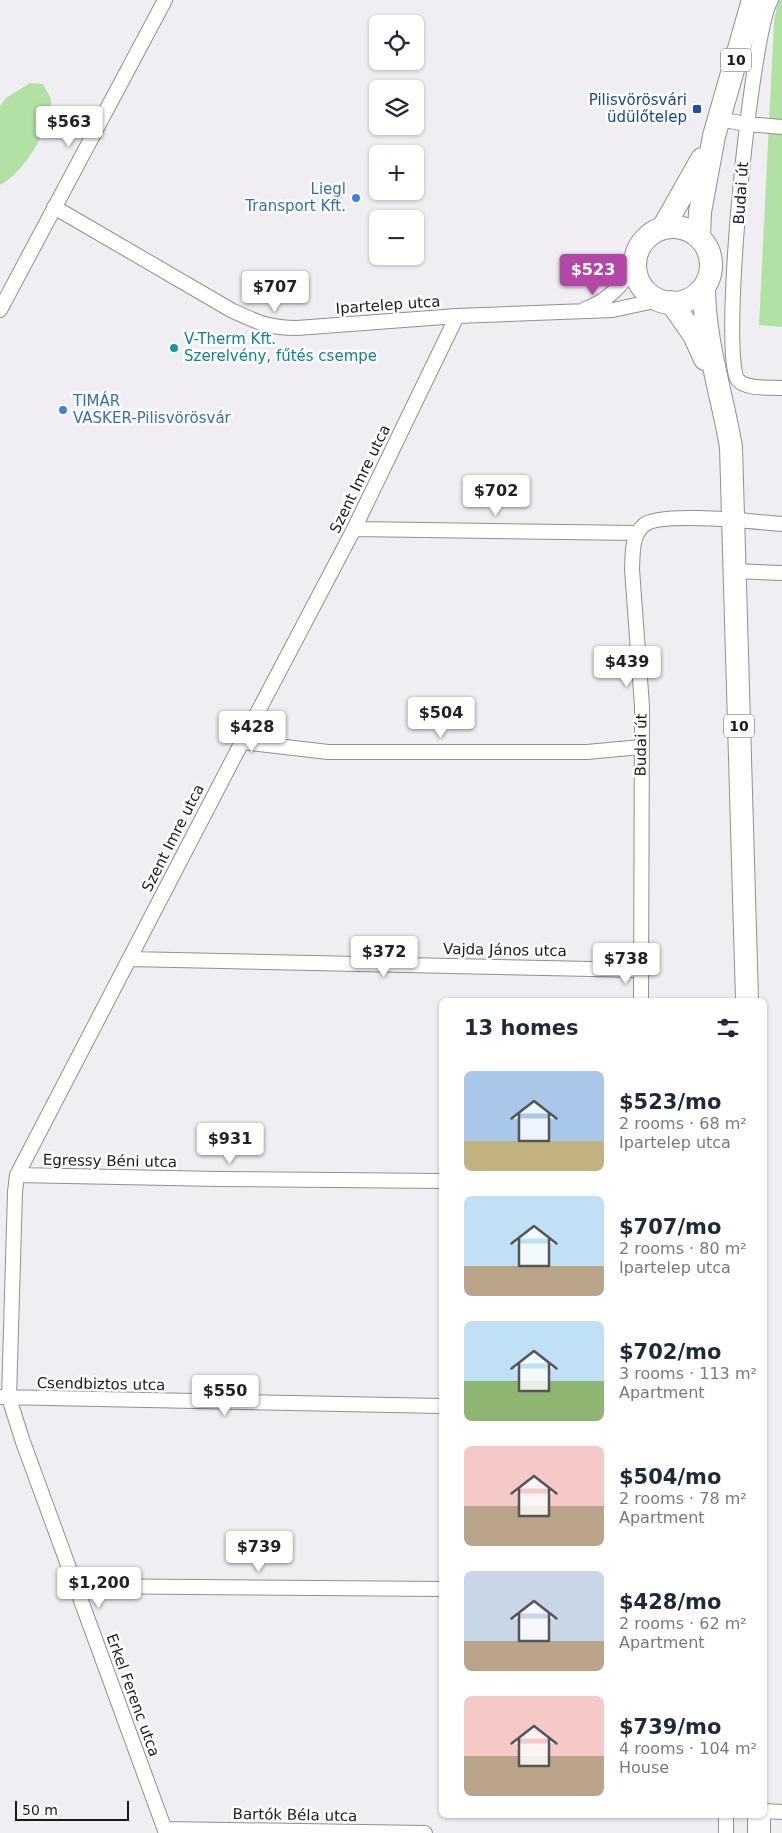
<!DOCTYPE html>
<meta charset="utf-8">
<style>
:root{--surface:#fff;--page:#f6f6f7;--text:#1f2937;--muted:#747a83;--accent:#b247a7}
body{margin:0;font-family:"DejaVu Sans",sans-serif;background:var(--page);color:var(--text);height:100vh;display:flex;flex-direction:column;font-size:19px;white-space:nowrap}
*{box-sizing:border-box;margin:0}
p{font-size:16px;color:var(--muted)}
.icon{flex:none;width:28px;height:28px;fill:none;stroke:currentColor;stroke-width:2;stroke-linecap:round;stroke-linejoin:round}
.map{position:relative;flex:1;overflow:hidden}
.details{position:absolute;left:439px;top:998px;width:328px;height:820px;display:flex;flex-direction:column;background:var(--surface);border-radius:8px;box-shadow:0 1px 4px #0004}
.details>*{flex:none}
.tools{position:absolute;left:369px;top:15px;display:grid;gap:10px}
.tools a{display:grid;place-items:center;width:55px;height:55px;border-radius:8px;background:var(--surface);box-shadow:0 1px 4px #0004;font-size:25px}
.scale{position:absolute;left:15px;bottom:12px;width:114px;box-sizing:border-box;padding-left:5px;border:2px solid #1a191b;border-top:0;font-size:14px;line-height:18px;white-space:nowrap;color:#1a191b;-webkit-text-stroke:4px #fdfcff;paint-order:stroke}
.price{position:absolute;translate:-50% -42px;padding:0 11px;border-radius:5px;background:#fff;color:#222;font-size:16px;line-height:32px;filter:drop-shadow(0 1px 2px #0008)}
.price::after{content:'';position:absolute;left:50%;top:30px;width:15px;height:11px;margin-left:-8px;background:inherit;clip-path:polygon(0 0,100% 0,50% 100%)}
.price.on{background:var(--accent);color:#fff}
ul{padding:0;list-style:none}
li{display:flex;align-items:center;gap:15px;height:125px;padding:0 25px}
li span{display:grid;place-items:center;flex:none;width:140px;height:100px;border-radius:8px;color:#555}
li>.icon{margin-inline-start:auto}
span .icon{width:60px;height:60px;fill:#fffc;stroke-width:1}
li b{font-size:21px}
h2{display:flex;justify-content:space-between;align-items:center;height:60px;padding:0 25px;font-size:21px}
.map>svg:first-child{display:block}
.green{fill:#b1e2a3}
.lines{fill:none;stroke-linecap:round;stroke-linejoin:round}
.street-casing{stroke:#928f94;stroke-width:16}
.primary-casing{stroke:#928f94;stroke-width:24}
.street{stroke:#fff;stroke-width:14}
.primary{stroke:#fff;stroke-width:22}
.transit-dot{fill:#1a4fb4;stroke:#fdfcff;stroke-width:2}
.shop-dot{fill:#3f7fe0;stroke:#fdfcff;stroke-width:2}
.culture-dot{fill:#0f9aa8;stroke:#fdfcff;stroke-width:2}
.labels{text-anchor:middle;stroke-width:5;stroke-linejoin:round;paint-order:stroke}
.shield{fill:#fdfcff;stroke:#5e5d5f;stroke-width:1}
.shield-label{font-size:14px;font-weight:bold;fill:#1a191b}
.transit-label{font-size:15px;fill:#164399;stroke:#fdfcff;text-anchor:end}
.shop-label{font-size:15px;fill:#366cbe;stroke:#fdfcff;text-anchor:end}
.street-label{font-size:15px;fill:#1a191b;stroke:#fdfcff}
.culture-label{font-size:15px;fill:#0d838f;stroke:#fdfcff;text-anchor:start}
</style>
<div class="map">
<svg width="782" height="1833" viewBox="0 0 782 1833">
<rect width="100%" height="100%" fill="#f1eef3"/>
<path class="green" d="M778,0H782V327L759,325L774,22Z
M30,83L43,84C45,89 51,96 51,101C51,128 24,173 0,185V106L6,98Z"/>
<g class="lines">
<g class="street-casing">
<path id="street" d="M771,0C751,31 719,357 738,380C747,390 770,387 782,388
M719,119L746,124L782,127
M54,207L231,310C257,322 268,328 297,328L457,316L613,310L659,300
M585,309C607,302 625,283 635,263
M0,310L165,0
M354,529L637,533
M735,571L782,573
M242,742L328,752H587L641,747
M129,959L640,970
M641,1000L642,706L632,569C633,554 631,536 644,525C661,511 756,522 782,524
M17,1175L219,1179L441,1181
M1,1397L441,1406
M75,1586L441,1589
M764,1811L782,1812
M165,1829L425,1833
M166,1833L23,1442L9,1398L15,1192L17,1175L242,742L354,529L457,316
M726,1833V1815"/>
</g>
<g class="primary-casing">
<path id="primary" d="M635 265a38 38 0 1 1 76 0a38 38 0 1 1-76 0Z
M663,228L702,159
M699,236L700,212L714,136L753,0
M704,287C704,341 722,394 731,447L747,1000
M671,302L694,335L705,359
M759,1815V1833"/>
</g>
<use href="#street" class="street"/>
<use href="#primary" class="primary"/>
</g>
<rect class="transit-dot" x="692" y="104" width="10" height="10" rx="2.5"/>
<g class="shop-dot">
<circle cx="356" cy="198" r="5"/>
<circle cx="63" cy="410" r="5"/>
</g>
<circle class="culture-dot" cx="174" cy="348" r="5"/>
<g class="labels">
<g class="shield">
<rect x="721" y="48.5" width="30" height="23" rx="4"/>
<rect x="724" y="714.5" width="30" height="23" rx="4"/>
</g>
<g class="shield-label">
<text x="736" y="65">10</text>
<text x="739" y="731">10</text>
</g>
<g class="transit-label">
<text x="687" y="105">Pilisvörösvári<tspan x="687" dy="17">üdülőtelep</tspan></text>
</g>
<g class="shop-label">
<text x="346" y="194">Liegl<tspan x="346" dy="17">Transport Kft.</tspan></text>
<text x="73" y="406" text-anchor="start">TIMÁR<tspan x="73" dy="17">VASKER-Pilisvörösvár</tspan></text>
</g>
<g class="street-label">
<text transform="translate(741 193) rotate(-86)" y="5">Budai út</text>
<text transform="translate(388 305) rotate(-4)" y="5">Ipartelep utca</text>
<text transform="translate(360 479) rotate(-64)" y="5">Szent Imre utca</text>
<text transform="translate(641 745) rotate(-89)" y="5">Budai út</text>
<text transform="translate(173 838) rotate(-63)" y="5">Szent Imre utca</text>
<text transform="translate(505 950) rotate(1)" y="5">Vajda János utca</text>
<text transform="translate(110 1161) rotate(1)" y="5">Egressy Béni utca</text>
<text transform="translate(101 1384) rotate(1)" y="5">Csendbiztos utca</text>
<text transform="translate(133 1695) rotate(70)" y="5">Erkel Ferenc utca</text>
<text transform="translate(295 1815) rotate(1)" y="5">Bartók Béla utca</text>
</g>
<g class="culture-label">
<text x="184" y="344">V-Therm Kft.<tspan x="184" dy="17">Szerelvény, fűtés csempe</tspan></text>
</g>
</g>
</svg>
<div class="tools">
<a><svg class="icon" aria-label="locate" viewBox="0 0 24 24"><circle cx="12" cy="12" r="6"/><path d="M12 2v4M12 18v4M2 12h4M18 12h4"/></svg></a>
<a><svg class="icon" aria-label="layers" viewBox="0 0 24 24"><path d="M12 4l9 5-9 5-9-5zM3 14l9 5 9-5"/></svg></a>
<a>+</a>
<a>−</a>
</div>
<div class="scale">50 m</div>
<b class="price" style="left:69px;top:148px">$563</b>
<b class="price on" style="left:593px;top:296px">$523</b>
<b class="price" style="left:275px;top:313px">$707</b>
<b class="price" style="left:496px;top:517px">$702</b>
<b class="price" style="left:627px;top:688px">$439</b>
<b class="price" style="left:441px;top:739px">$504</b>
<b class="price" style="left:252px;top:753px">$428</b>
<b class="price" style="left:384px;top:978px">$372</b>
<b class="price" style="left:626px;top:985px">$738</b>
<b class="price" style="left:230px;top:1165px">$931</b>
<b class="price" style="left:225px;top:1417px">$550</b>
<b class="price" style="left:259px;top:1573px">$739</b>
<b class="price" style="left:99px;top:1609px">$1,200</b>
<section class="details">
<h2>13 homes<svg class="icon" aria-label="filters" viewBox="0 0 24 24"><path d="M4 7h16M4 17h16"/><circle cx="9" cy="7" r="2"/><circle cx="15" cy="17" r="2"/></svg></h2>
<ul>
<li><span style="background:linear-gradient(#a9c7e8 70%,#c2b280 0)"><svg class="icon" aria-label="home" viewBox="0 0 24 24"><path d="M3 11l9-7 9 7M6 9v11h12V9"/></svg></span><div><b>$523/mo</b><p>2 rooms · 68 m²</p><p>Ipartelep utca</p></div></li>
<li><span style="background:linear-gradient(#bfe0f5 70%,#b9a48a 0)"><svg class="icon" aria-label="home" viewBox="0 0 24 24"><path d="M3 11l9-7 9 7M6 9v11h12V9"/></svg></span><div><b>$707/mo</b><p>2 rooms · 80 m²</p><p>Ipartelep utca</p></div></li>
<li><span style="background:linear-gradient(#bfe0f5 60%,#8fb573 0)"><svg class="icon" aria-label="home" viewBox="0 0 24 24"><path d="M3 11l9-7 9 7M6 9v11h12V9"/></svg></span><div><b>$702/mo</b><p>3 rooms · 113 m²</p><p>Apartment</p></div></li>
<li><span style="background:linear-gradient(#f6c9c9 60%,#b9a48a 0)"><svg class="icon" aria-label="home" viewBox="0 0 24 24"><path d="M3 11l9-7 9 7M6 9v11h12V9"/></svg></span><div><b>$504/mo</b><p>2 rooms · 78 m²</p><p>Apartment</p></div></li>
<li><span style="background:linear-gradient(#c9d6e8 70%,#b9a48a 0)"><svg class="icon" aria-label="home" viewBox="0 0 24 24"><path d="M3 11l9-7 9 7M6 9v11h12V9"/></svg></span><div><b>$428/mo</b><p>2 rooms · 62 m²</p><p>Apartment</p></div></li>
<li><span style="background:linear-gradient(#f6c9c9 60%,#b9a48a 0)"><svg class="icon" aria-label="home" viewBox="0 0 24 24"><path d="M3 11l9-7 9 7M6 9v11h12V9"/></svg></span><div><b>$739/mo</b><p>4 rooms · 104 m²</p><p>House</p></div></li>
</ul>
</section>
</div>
